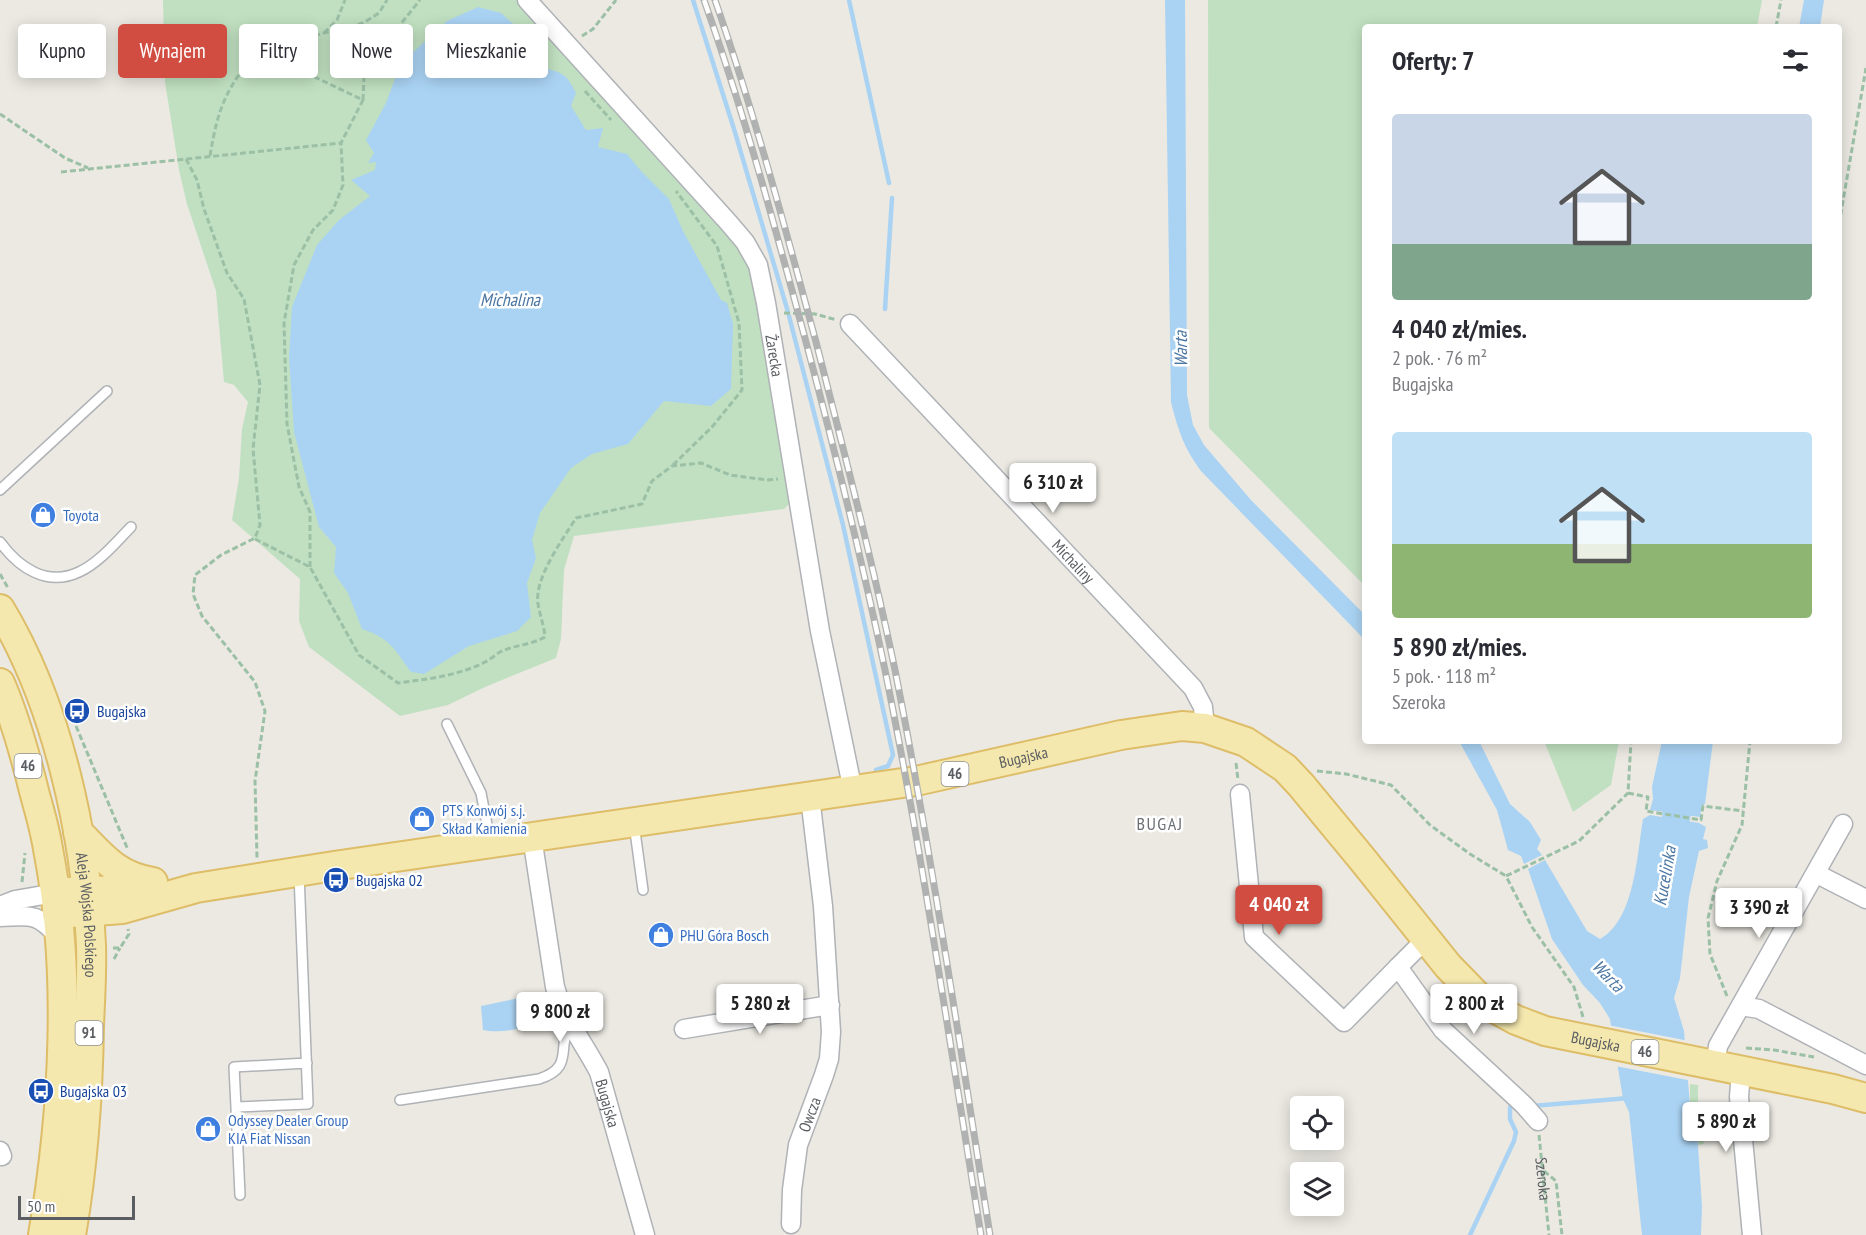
<!DOCTYPE html>
<html lang="pl">
<meta charset="utf-8">
<style>
:root{--surface:#fff;--page:#f7f7f7;--text:#2b2b33;--muted:#7c7c81;--accent:#d14d42}
body{margin:0;font-family:"PT Sans Narrow",sans-serif;background:var(--page);color:var(--text);height:100vh;display:flex;flex-direction:column;font-size:22px;white-space:nowrap}
*{box-sizing:border-box;margin:0}
p{font-size:20px;color:var(--muted)}
.icon{flex:none;width:33px;height:33px;fill:none;stroke:currentColor;stroke-width:2;stroke-linecap:round;stroke-linejoin:round}
.map{position:relative;flex:1;overflow:hidden}
.panel{position:absolute;left:1362px;top:24px;width:480px;height:720px;display:flex;flex-direction:column;background:var(--surface);border-radius:6px;box-shadow:0 3px 15px #0003}
.panel>*{flex:none}
.top-card{position:absolute;left:18px;top:24px;width:570px;height:54px;display:flex;gap:12px}
.buttons{position:absolute;left:1290px;top:1096px;display:grid;gap:12px}
.buttons a{display:grid;place-items:center;width:54px;height:54px;border-radius:6px;background:var(--surface);box-shadow:0 3px 15px #0003;font-size:30px}
.scale{position:absolute;left:18px;bottom:15px;width:117px;box-sizing:border-box;padding-left:6px;border:3px solid #5a5d61;border-top:0;font-size:16px;line-height:21px;white-space:nowrap;color:#5a5d61;-webkit-text-stroke:4px #fff;paint-order:stroke}
.price{position:absolute;translate:-50% -51px;padding:0 14px;border-radius:6px;background:#fff;color:#222;font-size:20px;line-height:39px;filter:drop-shadow(0 2px 3px #0008)}
.price::after{content:'';position:absolute;left:50%;top:36px;width:18px;height:14px;margin-left:-9px;background:inherit;clip-path:polygon(0 0,100% 0,50% 100%)}
.price.current{background:var(--accent);color:#fff}
ul{padding:0;list-style:none}
li{display:grid;align-content:center;gap:12px;height:318px;padding:0 30px}
li span{display:grid;place-items:center;height:186px;border-radius:6px;color:#555}
li>.icon{margin-inline-start:auto}
span .icon{width:108px;height:108px;fill:#fffc;stroke-width:1}
li b{font-size:26px}
h2{display:flex;justify-content:space-between;align-items:center;height:72px;padding:0 30px;font-size:26px}
.tag{padding:0 21px;border-radius:6px;background:var(--surface);box-shadow:0 3px 15px #0003;font-size:21px;line-height:54px}
.tag.current{background:var(--accent);color:#fff}
.map>svg:first-child{display:block}
.green{fill:#c1e0c1}
.water{fill:#aad3f3}
.pier{fill:#ebe9e2}
.lines{fill:none;stroke-linecap:round;stroke-linejoin:round}
.stream{stroke:#aad3f3;stroke-width:4.5}
.river{stroke:#aad3f3;stroke-width:28}
.lane-casing{stroke:#afb2b6;stroke-width:12}
.street-casing{stroke:#afb2b6;stroke-width:21}
.primary-casing{stroke:#debd68;stroke-width:32}
.path{stroke:#9bc0a6;stroke-width:3;stroke-dasharray:6 3;stroke-linecap:butt}
.lane{stroke:#fff;stroke-width:9}
.street{stroke:#fff;stroke-width:18}
.primary{stroke:#f4e8ae;stroke-width:28}
.rail-casing{stroke:#b0b1b1;stroke-width:7}
.rail{stroke:#fff;stroke-width:4.5;stroke-dasharray:14;stroke-linecap:butt}
.labels{text-anchor:middle;stroke-width:5;stroke-linejoin:round;paint-order:stroke}
.shield{fill:#fff;stroke:#8c8e90;stroke-width:1.5}
.shield-label{font-size:15px;font-weight:bold;fill:#5a5d61}
.street-label{font-size:16px;fill:#5a5d61;stroke:#fff}
.shop-label{font-size:16px;fill:#366cbe;stroke:#fff;text-anchor:start}
.transit-label{font-size:16px;fill:#164399;stroke:#fff;text-anchor:start}
.water-label{font-size:18px;font-style:italic;fill:#4b76a2;stroke:#fff}
.neighbourhood-label{font-size:18px;letter-spacing:1.5px;fill:#6b6f73;stroke:#fff}
</style>
<div class="map">
<svg width="1866" height="1235" viewBox="0 0 1866 1235">
<rect width="100%" height="100%" fill="#ebe9e2"/>
<path class="green" d="M163,0H521L656,148L751,263L760,306L772,404L782,403L797,496L784,509L574,536L564,570L561,639L556,658L485,687L448,705L400,716L309,647L299,621L300,579L232,520L239,478L242,429L248,402L234,385L224,382L216,291L187,204L179,170L165,82Z
M1208,0H1762L1757,27H1365V586L1209,428Z
M1544,741H1619L1611,785L1573,812Z
M1690,1084L1698,1085V1104L1704,1144L1698,1145L1690,1106Z"/>
<path class="water" d="M1165,0H1185L1187,395L1193,425L1204,445L1251,500L1365,615V640L1201,471C1184,448 1178,430 1171,402Z
M1804,0H1824L1820,27H1799Z
M478,7L501,13L522,32L543,68C562,72 567,74 576,93L571,106L586,130L603,128L598,147L627,154L641,171L669,199L683,231L721,300L727,303L733,324L731,389L711,406L664,401L628,444L592,454L571,468L540,513L532,540L536,558L527,583L531,617L517,631L469,646L424,674L411,672C395,650 390,638 362,629L348,593L334,573L336,547L319,527L294,432L289,357L292,307L317,245L339,220L370,196L351,180L375,170L376,162L368,163L374,153L366,140L386,103L395,79L408,57L447,21Z
M1459,741H1479L1510,804L1530,822L1541,840L1537,849L1542,855L1524,864L1521,856L1508,850L1497,810Z
M1662,741H1713L1705,804L1702,805L1700,817L1650,810L1653,799L1652,787Z
M1650,815L1699,823L1706,827L1703,839L1707,840L1708,848L1699,851L1689,897L1680,978L1674,998L1684,1031L1690,1106L1698,1145L1702,1207L1701,1235H1642L1629,1112L1623,1099L1610,1019L1600,1003L1583,985L1552,939L1528,869L1545,860L1587,931L1600,939C1635,920 1637,854 1643,819Z
M524,997L529,1023C520,1031 495,1033 483,1030L481,1006Z"/>
<path class="pier" d="M1608,1025L1689,1041L1693,1081L1615,1066Z"/>
<g class="lines">
<path class="stream" d="M693,0L734,129L788,312
M849,0L889,183
M885,309L892,198
M789,316L843,525L893,755L888,766L876,770
M1532,1106L1629,1098
M1470,1235L1514,1141L1516,1132L1510,1119V1107L1518,1106"/>
<path class="river" d="M1669,857L1690,741"/>
<g class="lane-casing">
<path id="lane" d="M0,490L107,391
M0,542C19,568 47,587 79,572C99,563 116,542 131,527
M447,724L481,793L490,840
M634,824L643,890
M299,874L308,1104L236,1107L234,1067L307,1063
M400,1100L539,1079C576,1067 555,1046 571,1027
M236,1107L240,1195"/>
</g>
<g class="street-casing">
<g id="street">
<path id="s2" d="M527,0L728,222L745,242L758,265L766,303L820,631L853,791"/>
<path id="s3" d="M850,324L1193,688L1203,707L1205,728"/>
<path d="M1240,794L1254,937L1344,1022L1398,967"/>
<path id="s4" d="M532,837L555,987C564,1019 584,1043 599,1072L645,1235"/>
<path d="M1817,874L1866,899"/>
<path d="M0,906L15,900L55,893"/>
<path d="M0,917C31,916 36,912 58,936"/>
<path d="M1426,939L1398,967L1443,1030L1524,1105L1538,1121"/>
<path d="M1741,1006L1759,1009L1866,1065"/>
<path d="M684,1029L830,1005"/>
<path d="M1715,1067L1718,1046L1843,824"/>
<path d="M1741,1071L1739,1097L1752,1235"/>
<path d="M0,1151L2,1156"/>
<path id="s5" d="M791,1224L792,1190L798,1145L824,1075L829,1059L831,1032L823,906L810,797"/>
</g>
</g>
<g class="primary-casing">
<g id="primary">
<path id="s6" d="M0,609C57,703 86,835 91,945C92,972 90,999 89,1026C88,1096 83,1166 71,1235"/>
<path d="M0,683C15,718 25,754 34,791C39,810 45,829 48,849C72,972 64,1112 43,1235"/>
<path d="M78,832C103,857 116,876 153,882"/>
<path d="M66,892L152,889"/>
<path id="s7" d="M57,914L122,909L196,888L334,866L916,781L1121,735L1182,726L1205,728L1246,742L1285,768L1301,785L1363,860L1448,966L1480,999L1494,1008L1516,1020L1545,1031L1833,1089L1866,1098"/>
</g>
</g>
<g class="path">
<path d="M1776,27L1781,0"/>
<path d="M324,33L337,20L345,0"/>
<path d="M582,36L593,29L616,0"/>
<path d="M585,91L611,120"/>
<path d="M363,100L364,75L375,56L420,0"/>
<path d="M0,114L65,158L88,168"/>
<path d="M210,156C218,107 226,89 257,51"/>
<path d="M186,159L197,180L204,209L227,273L244,299L260,385L253,449L260,525L255,538L221,555L195,575L193,594L202,616L255,682L265,711L255,781L257,858"/>
<path d="M61,172L341,143L363,100L258,50L363,23L379,13L387,0"/>
<path d="M1839,224L1866,68"/>
<path d="M784,313L815,314L837,320"/>
<path d="M673,465L712,427L742,390L739,323L717,246L676,191"/>
<path d="M255,539L310,567L359,655L398,683C427,679 458,676 485,662C490,660 495,655 500,652C514,645 531,645 545,637C544,625 540,616 538,604C534,578 563,539 576,518L642,504L652,481L672,466L701,463L730,475L767,480L778,479"/>
<path d="M310,567V512L299,487L287,424L284,323L294,265L313,230L333,210L343,185L341,143"/>
<path d="M0,574L8,588"/>
<path d="M76,726L128,850"/>
<path d="M1236,763L1238,780"/>
<path d="M1317,771L1346,774L1391,785L1430,825L1470,854L1506,876"/>
<path d="M1628,793L1648,797L1646,811L1701,820L1703,806L1743,811"/>
<path d="M22,882L25,853"/>
<path d="M113,948H120L129,934L128,929"/>
<path d="M114,959L120,948"/>
<path d="M1727,996L1710,954L1708,918L1717,881L1742,825L1750,741"/>
<path d="M1583,1017L1574,987L1532,927L1506,876L1579,841L1628,793L1631,741"/>
<path d="M1746,1048L1774,1050L1814,1057"/>
<path id="s1" d="M1539,1135L1549,1235"/>
<path d="M1544,1171L1556,1181L1562,1235"/>
</g>
<use href="#lane" class="lane"/>
<use href="#street" class="street"/>
<use href="#primary" class="primary"/>
<g class="rail-casing">
<path id="rail" d="M704,0C744,112 775,227 806,342C835,451 862,560 885,670C923,857 950,1046 981,1235
M715,0C754,112 785,227 816,342C844,451 872,560 895,670C932,857 960,1046 990,1235"/>
</g>
<use href="#rail" class="rail"/>
</g>
<defs>
<g id="shop-disc" transform="scale(1.35)"><circle r="9.5" fill="#3f7fe0" stroke="#fff"/><path d="M-5-2.5h2.3a2.7 3.5 0 0 1 5.4 0H5L5.5 6h-11ZM-1.5-2.5h3a1.5 2.3 0 0 0-3 0Z" fill="#fff"/></g>
<g id="bus-disc" transform="scale(1.35)"><circle r="9.5" fill="#1a4fb4" stroke="#fff"/><path d="M-5-6H5V4H4V6H2V4H-2V6H-4V4H-5ZM-3.5-4V0h7V-4ZM-3.5 1.2v1.5H-2V1.2ZM2 1.2v1.5H3.5V1.2Z" fill="#fff"/></g>
</defs>
<g fill-rule="evenodd">
<use href="#shop-disc" x="43" y="515"/>
<use href="#bus-disc" x="77" y="711"/>
<use href="#shop-disc" x="422" y="819"/>
<use href="#bus-disc" x="336" y="880"/>
<use href="#shop-disc" x="661" y="935"/>
<use href="#bus-disc" x="41" y="1091"/>
<use href="#shop-disc" x="208" y="1129"/>
</g>
<g class="labels">
<g class="shield">
<rect x="14.5" y="754" width="27" height="24" rx="4.5"/>
<rect x="941.5" y="762" width="27" height="24" rx="4.5"/>
<rect x="75.5" y="1021" width="27" height="24" rx="4.5"/>
<rect x="1631.5" y="1040" width="27" height="24" rx="4.5"/>
</g>
<g class="shield-label">
<text x="28" y="771">46</text>
<text x="955" y="779">46</text>
<text x="89" y="1038">91</text>
<text x="1645" y="1057">46</text>
</g>
<g class="street-label">
<text dy="6" stroke="none"><textPath href="#s2" startOffset="444">Żarecka</textPath></text>
<text dy="6" stroke="none"><textPath href="#s3" startOffset="326">Michaliny</textPath></text>
<text dy="6" stroke="none"><textPath href="#s7" startOffset="980">Bugajska</textPath></text>
<text dy="6" stroke="none"><textPath href="#s6" startOffset="321">Aleja Wojska Polskiego</textPath></text>
<text dy="6" stroke="none"><textPath href="#s7" startOffset="1682">Bugajska</textPath></text>
<text dy="6" stroke="none"><textPath href="#s4" startOffset="280">Bugajska</textPath></text>
<text dy="6" stroke="none"><textPath href="#s5" startOffset="112">Owcza</textPath></text>
<text dy="6" stroke="none"><textPath href="#s1" startOffset="44">Szeroka</textPath></text>
</g>
<g class="shop-label">
<text x="63" y="521">Toyota</text>
<text x="442" y="816">PTS Konwój s.j.<tspan x="442" dy="18">Skład Kamienia</tspan></text>
<text x="680" y="941">PHU Góra Bosch</text>
<text x="228" y="1126">Odyssey Dealer Group<tspan x="228" dy="18">KIA Fiat Nissan</tspan></text>
</g>
<g class="transit-label">
<text x="97" y="717">Bugajska</text>
<text x="356" y="886">Bugajska 02</text>
<text x="60" y="1097">Bugajska 03</text>
</g>
<g class="water-label">
<text x="510" y="306">Michalina</text>
<text transform="translate(1181 349) rotate(-91)" y="6">Warta</text>
<text transform="translate(1665 876) rotate(-80)" y="6">Kucelinka</text>
<text transform="translate(1608 976) rotate(46)" y="6">Warta</text>
</g>
<g class="neighbourhood-label">
<text x="1160" y="830">BUGAJ</text>
</g>
</g>
</svg>
<div class="buttons">
<a><svg class="icon" aria-label="locate" viewBox="0 0 24 24"><circle cx="12" cy="12" r="6"/><path d="M12 2v4M12 18v4M2 12h4M18 12h4"/></svg></a>
<a><svg class="icon" aria-label="layers" viewBox="0 0 24 24"><path d="M12 4l9 5-9 5-9-5zM3 14l9 5 9-5"/></svg></a>
</div>
<div class="scale">50 m</div>
<b class="price" style="left:1053px;top:514px">6 310 zł</b>
<b class="price current" style="left:1279px;top:936px">4 040 zł</b>
<b class="price" style="left:1759px;top:939px">3 390 zł</b>
<b class="price" style="left:760px;top:1035px">5 280 zł</b>
<b class="price" style="left:1474px;top:1035px">2 800 zł</b>
<b class="price" style="left:560px;top:1043px">9 800 zł</b>
<b class="price" style="left:1726px;top:1153px">5 890 zł</b>
<div class="top-card">
<a class="tag">Kupno</a>
<a class="tag current">Wynajem</a>
<a class="tag">Filtry</a>
<a class="tag">Nowe</a>
<a class="tag">Mieszkanie</a>
</div>
<section class="panel">
<h2>Oferty: 7<svg class="icon" aria-label="filters" viewBox="0 0 24 24"><path d="M4 7h16M4 17h16"/><circle cx="9" cy="7" r="2"/><circle cx="15" cy="17" r="2"/></svg></h2>
<ul>
<li><span style="background:linear-gradient(#c9d6e8 70%,#7fa58c 0)"><svg class="icon" aria-label="home" viewBox="0 0 24 24"><path d="M3 11l9-7 9 7M6 9v11h12V9"/></svg></span><div><b>4 040 zł/mies.</b><p>2 pok. · 76 m²</p><p>Bugajska</p></div></li>
<li><span style="background:linear-gradient(#bfe0f5 60%,#8fb573 0)"><svg class="icon" aria-label="home" viewBox="0 0 24 24"><path d="M3 11l9-7 9 7M6 9v11h12V9"/></svg></span><div><b>5 890 zł/mies.</b><p>5 pok. · 118 m²</p><p>Szeroka</p></div></li>
</ul>
</section>
</div>
